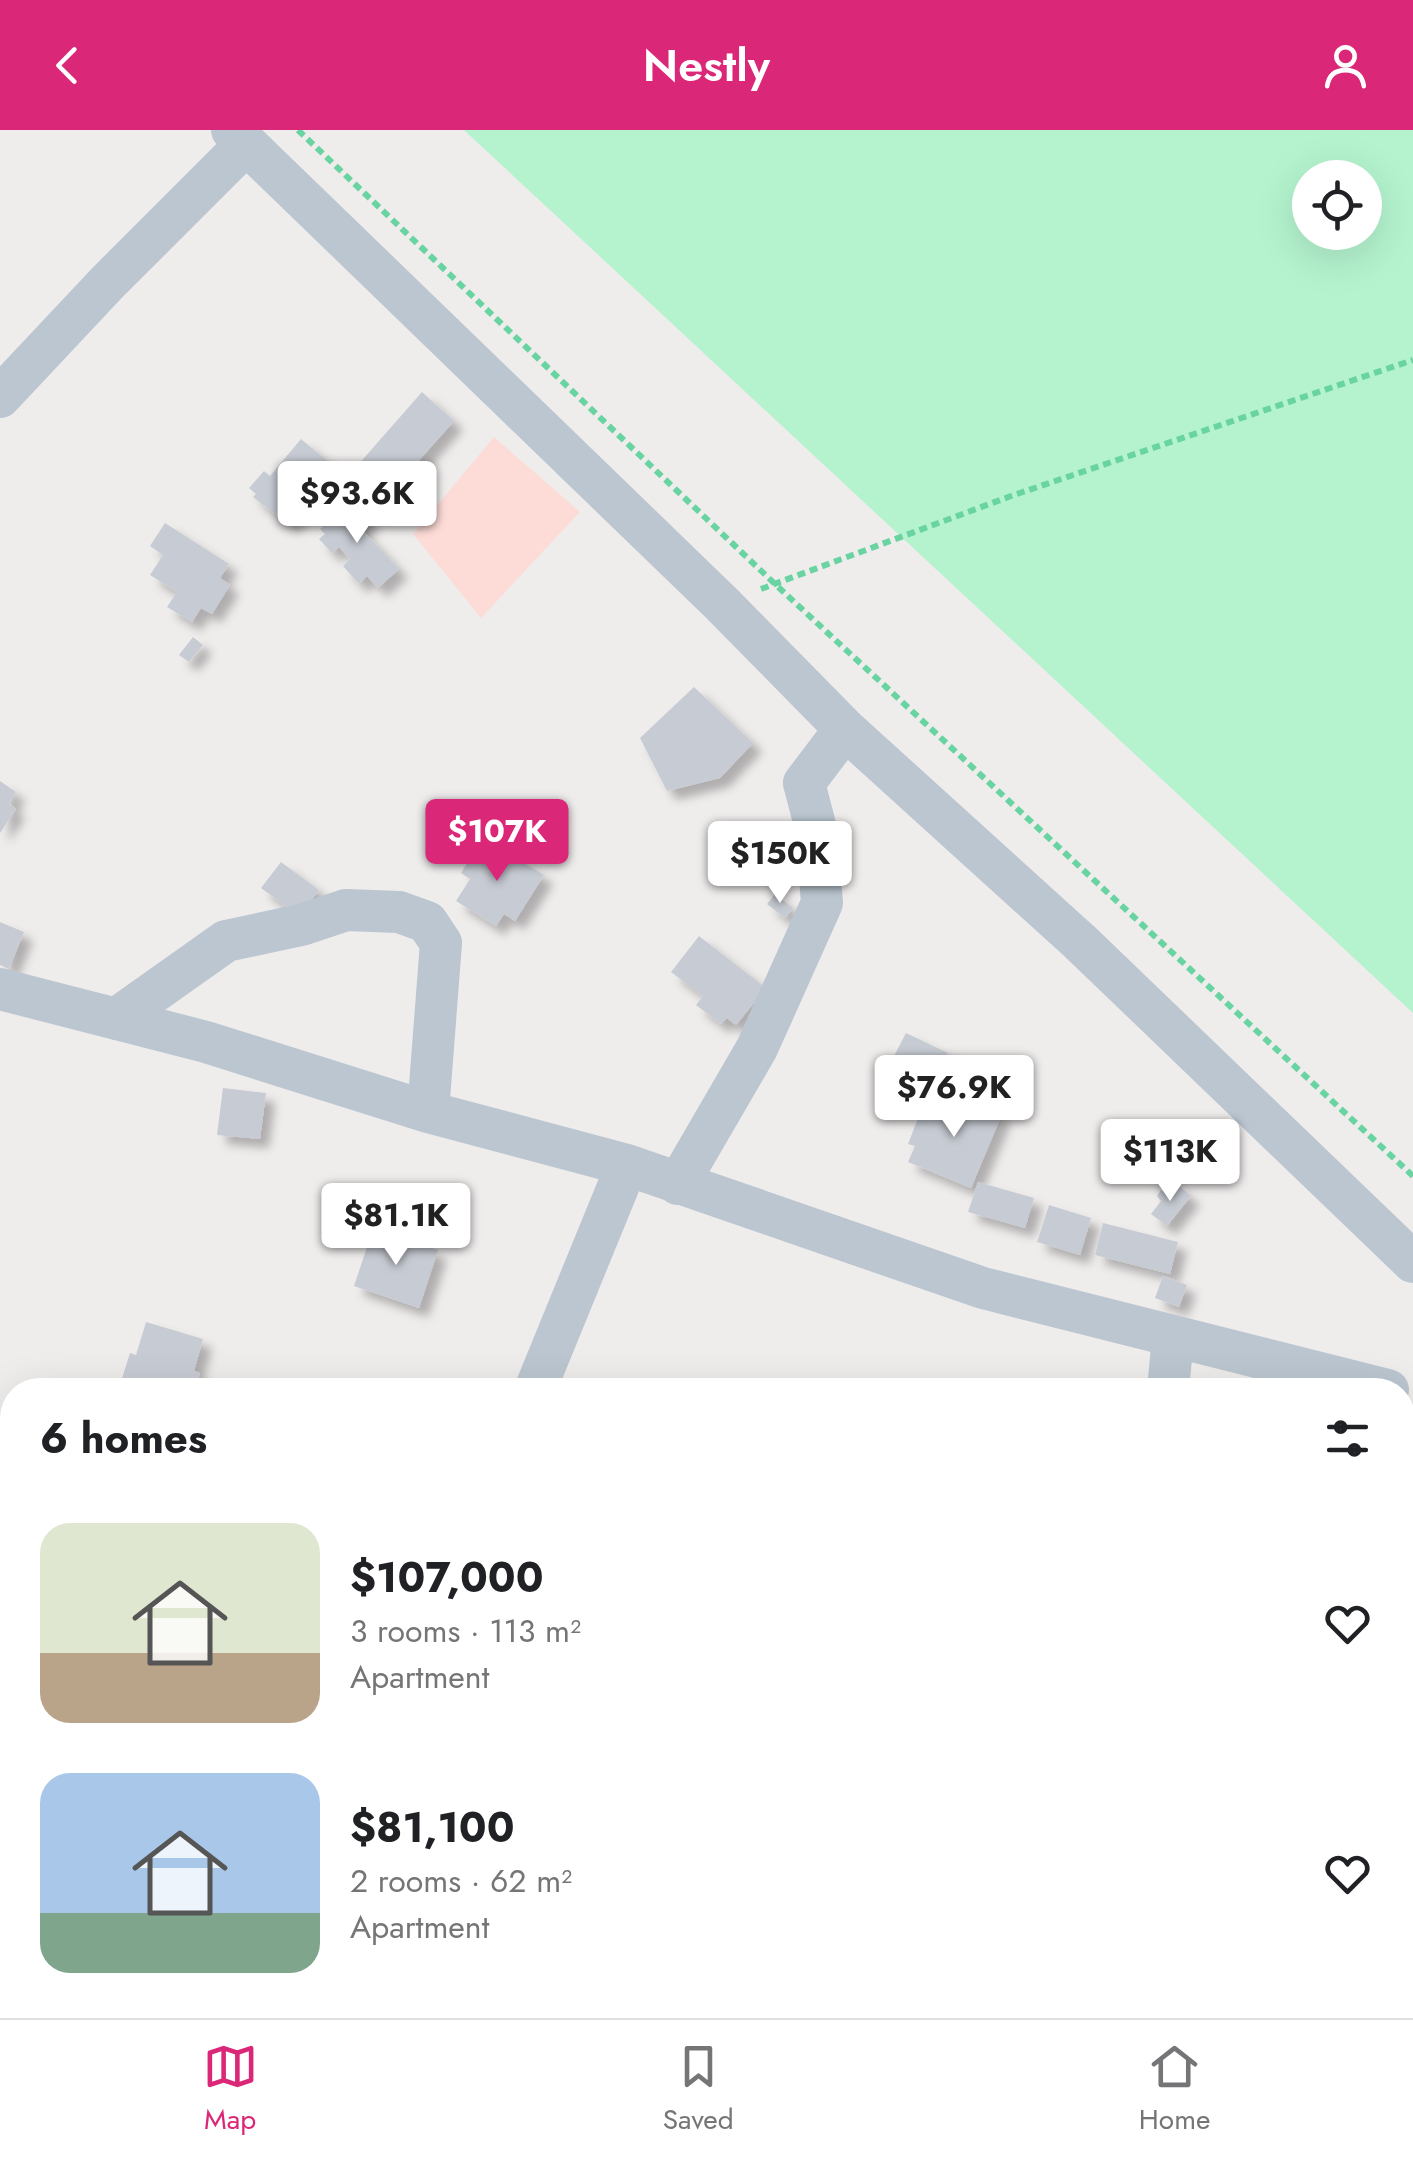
<!DOCTYPE html>
<meta charset="utf-8">
<style>
:root{--surface:#fff;--page:#f2f2f2;--text:#202124;--muted:#757577;--line:#e0e0e0;--accent:#db2777}
body{margin:0;font-family:Jost,sans-serif;background:var(--page);color:var(--text);height:100vh;display:flex;flex-direction:column;font-size:38px;white-space:nowrap}
*{box-sizing:border-box;margin:0}
p{font-size:32px;color:var(--muted)}
.icon{flex:none;width:55px;height:55px;fill:none;stroke:currentColor;stroke-width:2;stroke-linecap:round;stroke-linejoin:round}
.map{position:relative;flex:1;overflow:hidden}
.details{position:absolute;left:0px;top:1248px;width:1415px;height:642px;display:flex;flex-direction:column;background:var(--surface);border-radius:40px 40px 0 0;box-shadow:0 10px 40px #0002}
.details>*{flex:none}
.tools{position:absolute;left:1292px;top:30px;display:grid;gap:20px}
.tools a{display:grid;place-items:center;width:90px;height:90px;border-radius:50%;background:var(--surface);box-shadow:0 10px 40px #0002;font-size:50px}
.price{position:absolute;translate:-50% -85px;padding:0 22px;border-radius:10px;background:#fff;color:#222;font-size:32px;line-height:65px;filter:drop-shadow(0 2px 5px #0008)}
.price::after{content:'';position:absolute;left:50%;top:60px;width:30px;height:22px;margin-left:-15px;background:inherit;clip-path:polygon(0 0,100% 0,50% 100%)}
.price.current{background:var(--accent);color:#fff}
ul{padding:0;list-style:none}
li{display:flex;align-items:center;gap:30px;height:250px;padding:0 40px}
li span{display:grid;place-items:center;flex:none;width:280px;height:200px;border-radius:30px;color:#555}
li>.icon{margin-inline-start:auto}
span .icon{width:120px;height:120px;fill:#fffc;stroke-width:1}
li b{font-size:42px}
h2{display:flex;justify-content:space-between;align-items:center;height:120px;padding:0 40px;font-size:42px}
header{display:flex;justify-content:space-between;align-items:center;height:130px;padding:0 40px;background:var(--accent);color:#fff;font-size:45px;font-weight:600}
.dock{display:flex;justify-content:space-around;align-items:center;height:140px;border-top:2px solid var(--line);background:var(--surface);font-size:28px;color:var(--muted)}
.dock a{display:grid;justify-items:center;gap:5px}
.dock .current{color:var(--accent)}
.map>svg:first-child{display:block}
.medical{fill:#fddcd8}
.green{fill:#b4f3ce;fill-rule:evenodd}
.building{fill:#c7cbd3;filter:url(#shadow)}
.lines{fill:none;stroke-linecap:round;stroke-linejoin:round}
.path{stroke:#69d4a2;stroke-width:6;stroke-dasharray:8 5;stroke-linecap:butt}
.street{stroke:#bbc6d0;stroke-width:42}
</style>
<header><svg class="icon" aria-label="back" viewBox="0 0 24 24"><path d="M15 5l-7 7 7 7"/></svg>Nestly<svg class="icon" aria-label="person" viewBox="0 0 24 24"><circle cx="12" cy="8" r="4"/><path d="M4 21q1-7 8-7t8 7"/></svg></header>
<div class="map">
<svg width="1413" height="1888" viewBox="0 0 1413 1888">
<defs>
<filter id="shadow"><feDropShadow dx="9" dy="9" stdDeviation="5" flood-color="#0004"/></filter>
</defs>
<rect width="100%" height="100%" fill="#efecec"/>
<path class="medical" d="M494,307L580,382L481,488L413,404Z"/>
<path class="green" d="M464,0H1413V883ZM1310,48H1365V102H1310Z"/>
<path class="building" d="M422,262L454,291L374,381L342,353Z
M301,309L336,338L289,395L253,367L256,364L249,358L264,341L270,346Z
M352,370L371,390L361,399L399,439L378,458L367,446L359,454L343,436L350,429L339,417L332,423L319,409L325,404L320,399Z
M165,393L229,434L220,448L230,455L212,484L201,478L192,492L167,477L177,462L150,445L163,425L150,416Z
M193,507L203,515L189,532L179,525Z
M694,557L753,613L720,648L667,661L640,608Z
M0,651L16,662L9,674L16,679L0,703Z
M483,708L544,745L515,791L504,784L496,796L456,771L470,749L461,743Z
M281,732L319,760L299,786L261,758Z
M775,764L793,778L785,788L767,774Z
M0,792L24,802L9,839L0,835Z
M699,806L766,858L736,895L727,888L721,894L696,875L703,866L671,842Z
M906,903L948,923L937,946L894,926Z
M223,958L266,963L260,1009L217,1005Z
M956,965L1002,984L971,1058L908,1032L915,1016L908,1014L920,983L934,989L942,969L953,973Z
M978,1052L1034,1068L1025,1098L968,1082Z
M1174,1052L1191,1066L1167,1096L1151,1084L1161,1071L1157,1066L1161,1060L1165,1063Z
M1049,1075L1091,1088L1080,1125L1037,1112Z
M1103,1093L1178,1112L1170,1144L1095,1125Z
M373,1099L438,1120L419,1178L354,1156Z
M1163,1146L1187,1155L1179,1177L1155,1168Z
M146,1192L203,1209L194,1241L200,1243L195,1260H127L128,1257L120,1255L130,1223L136,1225Z
M296,1878H383L380,1888H294Z
M491,1878H577L576,1888H489Z"/>
<g class="lines">
<path class="path" d="M298,0L775,454L1413,1046
M761,459L1011,366L1413,230"/>
<path class="street" d="M232,0L722,474L845,599L1080,812L1413,1132
M0,267L107,153L246,14
M0,859L206,912L428,982L627,1035L983,1158L1388,1260
M116,889L226,811L301,795L346,780L399,782L427,792L441,813L428,982
M678,1054L757,918L822,773L816,699L804,653L845,599
M535,1260L627,1035
M1168,1260L1173,1206
M391,1888L392,1878"/>
</g>
</svg>
<div class="tools">
<a><svg class="icon" aria-label="locate" viewBox="0 0 24 24"><circle cx="12" cy="12" r="6"/><path d="M12 2v4M12 18v4M2 12h4M18 12h4"/></svg></a>
</div>
<b class="price" style="left:357px;top:416px">$93.6K</b>
<b class="price current" style="left:497px;top:754px">$107K</b>
<b class="price" style="left:780px;top:776px">$150K</b>
<b class="price" style="left:954px;top:1010px">$76.9K</b>
<b class="price" style="left:1170px;top:1074px">$113K</b>
<b class="price" style="left:396px;top:1138px">$81.1K</b>
<section class="details">
<h2>6 homes<svg class="icon" aria-label="filters" viewBox="0 0 24 24"><path d="M4 7h16M4 17h16"/><circle cx="9" cy="7" r="2"/><circle cx="15" cy="17" r="2"/></svg></h2>
<ul>
<li><span style="background:linear-gradient(#dfe7d0 65%,#b9a48a 0)"><svg class="icon" aria-label="home" viewBox="0 0 24 24"><path d="M3 11l9-7 9 7M6 9v11h12V9"/></svg></span><div><b>$107,000</b><p>3 rooms · 113 m²</p><p>Apartment</p></div><svg class="icon" aria-label="heart" viewBox="0 0 24 24"><path d="M12 20l-8-8c-3-5 5-10 8-4 3-6 11-1 8 4z"/></svg></li>
<li><span style="background:linear-gradient(#a9c7e8 70%,#7fa58c 0)"><svg class="icon" aria-label="home" viewBox="0 0 24 24"><path d="M3 11l9-7 9 7M6 9v11h12V9"/></svg></span><div><b>$81,100</b><p>2 rooms · 62 m²</p><p>Apartment</p></div><svg class="icon" aria-label="heart" viewBox="0 0 24 24"><path d="M12 20l-8-8c-3-5 5-10 8-4 3-6 11-1 8 4z"/></svg></li>
</ul>
</section>
</div>
<nav class="dock">
<a class="current"><svg class="icon" aria-label="map" viewBox="0 0 24 24"><path d="M3 6l6-2 6 2 6-2v14l-6 2-6-2-6 2zM9 4v14M15 6v14"/></svg>Map</a>
<a><svg class="icon" aria-label="saved" viewBox="0 0 24 24"><path d="M7 4h10v16l-5-4-5 4z"/></svg>Saved</a>
<a><svg class="icon" aria-label="home" viewBox="0 0 24 24"><path d="M3 11l9-7 9 7M6 9v11h12V9"/></svg>Home</a>
</nav>
